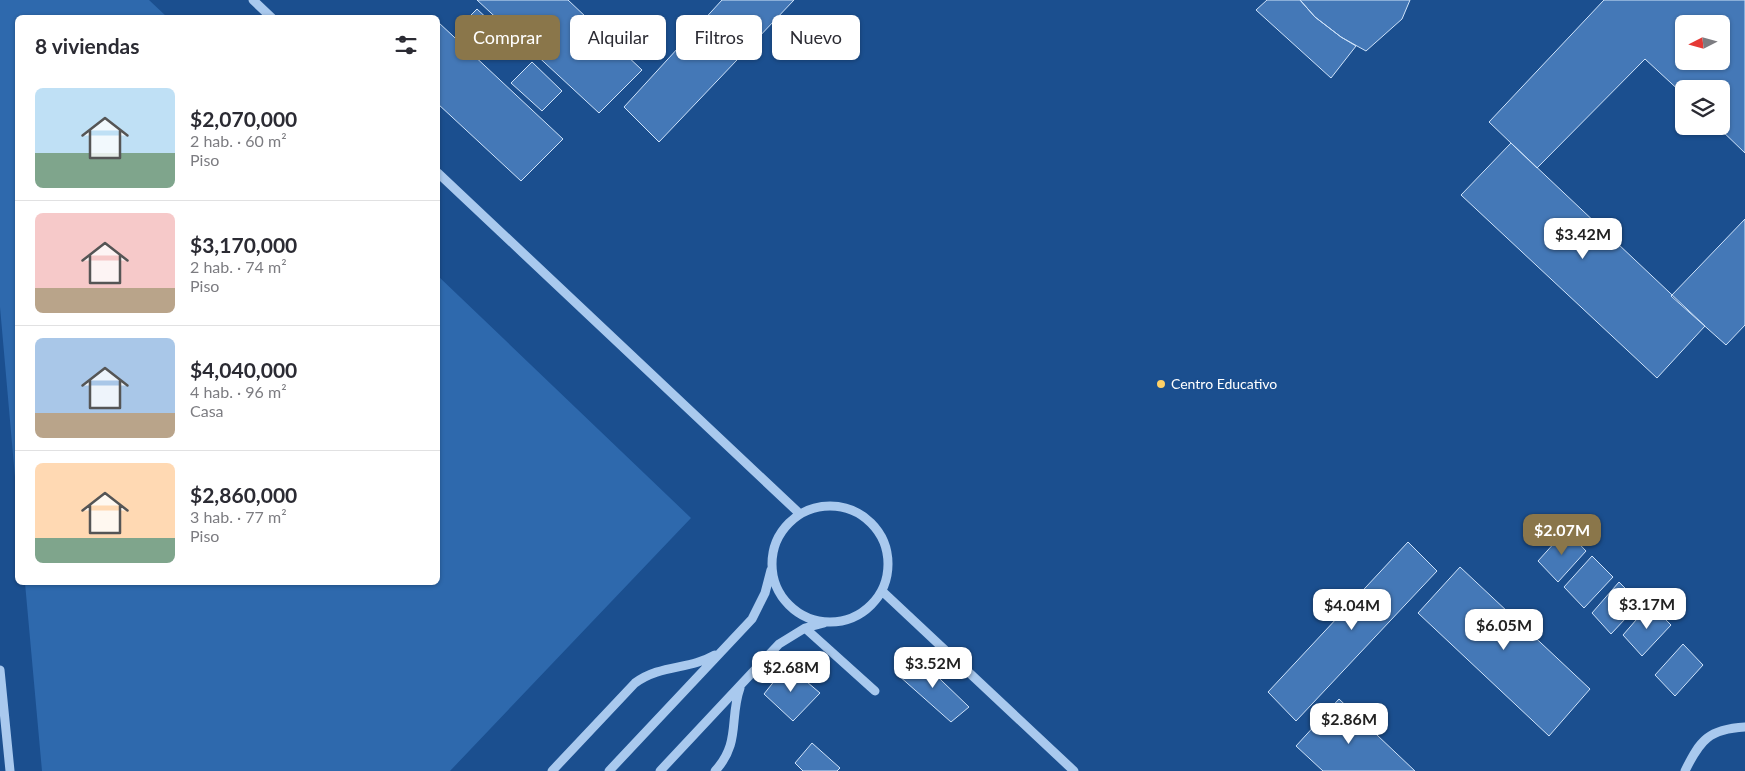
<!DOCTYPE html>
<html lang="es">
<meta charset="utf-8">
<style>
:root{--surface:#fff;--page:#f7f7f7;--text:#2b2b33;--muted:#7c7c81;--line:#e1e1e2;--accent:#8a764a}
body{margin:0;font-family:Lato,sans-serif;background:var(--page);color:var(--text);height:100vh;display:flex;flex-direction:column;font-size:19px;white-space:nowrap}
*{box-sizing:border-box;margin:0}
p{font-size:16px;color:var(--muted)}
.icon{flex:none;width:28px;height:28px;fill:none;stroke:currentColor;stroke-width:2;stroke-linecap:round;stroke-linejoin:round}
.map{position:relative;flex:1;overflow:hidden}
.drawer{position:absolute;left:15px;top:15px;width:425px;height:570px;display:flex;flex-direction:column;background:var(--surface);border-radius:8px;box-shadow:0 1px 4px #0004}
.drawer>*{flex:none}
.banner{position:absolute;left:455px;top:15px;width:475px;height:45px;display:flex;gap:10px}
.needle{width:32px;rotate:264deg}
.tools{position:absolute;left:1675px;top:15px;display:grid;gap:10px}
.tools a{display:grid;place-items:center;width:55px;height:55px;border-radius:8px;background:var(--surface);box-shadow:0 1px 4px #0004;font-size:25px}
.price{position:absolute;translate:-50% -42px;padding:0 11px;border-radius:10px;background:#fff;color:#222;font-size:16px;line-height:32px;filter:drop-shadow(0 1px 2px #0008)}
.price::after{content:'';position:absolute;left:50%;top:30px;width:15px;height:11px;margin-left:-8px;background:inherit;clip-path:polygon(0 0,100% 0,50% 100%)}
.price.on{background:var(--accent);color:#fff}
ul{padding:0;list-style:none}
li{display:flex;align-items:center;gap:15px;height:125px;padding:0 20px}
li+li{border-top:1px solid var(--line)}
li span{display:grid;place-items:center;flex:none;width:140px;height:100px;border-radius:8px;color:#555}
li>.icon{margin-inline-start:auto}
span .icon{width:60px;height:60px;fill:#fffc;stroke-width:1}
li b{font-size:21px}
h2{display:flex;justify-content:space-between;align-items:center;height:60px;padding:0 20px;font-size:21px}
.chip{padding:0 18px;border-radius:8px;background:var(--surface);box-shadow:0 1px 4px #0004;font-size:18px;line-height:45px}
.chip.on{background:var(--accent);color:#fff}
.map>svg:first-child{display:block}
.green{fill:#2e69ad}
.building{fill:#4478b7;stroke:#cfe3fa;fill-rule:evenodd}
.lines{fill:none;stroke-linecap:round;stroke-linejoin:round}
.minor{stroke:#a9c9ee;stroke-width:9}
.poi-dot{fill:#ffd166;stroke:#1b4f8f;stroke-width:2}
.labels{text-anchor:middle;stroke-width:4;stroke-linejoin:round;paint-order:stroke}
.poi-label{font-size:14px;fill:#fff;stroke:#1b4f8f;text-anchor:start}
</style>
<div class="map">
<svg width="1745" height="771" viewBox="0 0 1745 771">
<rect width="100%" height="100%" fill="#1b4f8f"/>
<path class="green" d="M0,0H149L167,17L18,18L17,500L0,307Z
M438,276L691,518L450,771H42L25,583L438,582Z"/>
<path class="building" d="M477,0H568L642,70L599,113Z
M722,0H794L659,142L624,107Z
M1267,0H1300L1315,17L1341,37L1356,46L1331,78L1256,10Z
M1300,0H1410L1402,19L1366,51L1341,37L1315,17Z
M1604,0H1745V153L1717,126H1721V89H1684V95L1645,59L1537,168L1489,122ZM1684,24H1721V61H1684Z
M477,9L508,38L487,58L456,30Z
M438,22L563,139L521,181L438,104Z
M532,62L562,91L542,111L511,83Z
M1511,143L1705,326L1657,378L1461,195Z
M1745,219V325L1726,345L1671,296Z
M1566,530L1586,551L1558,582L1538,561Z
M1408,542L1437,571L1296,721L1268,692Z
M1592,556L1613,577L1584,608L1564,587Z
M1460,567L1590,689L1549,736L1418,613Z
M1619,582L1640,603L1611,634L1592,613Z
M1650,604L1671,625L1642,656L1623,635Z
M1683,644L1703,665L1675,696L1655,675Z
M915,655L969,707L951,722L898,675Z
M787,665L820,693L793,721L764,694Z
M1339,699L1415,771H1323L1296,746Z
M812,743L840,768L837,771H803L795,763Z"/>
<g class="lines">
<path class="minor" d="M253,0L272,18
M438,173L800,514
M772 564a58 58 0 1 1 116 0a58 58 0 1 1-116 0Z
M882,591L1074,771
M805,628L875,691
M0,670L10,771
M552,771L635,683C661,664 689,670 715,655
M609,771L752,619L765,593L771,570
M660,771L779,644L805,628L824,623
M715,771C741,743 729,719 740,688
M1685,771C1700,740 1709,729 1745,727"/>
</g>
<circle class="poi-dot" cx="1161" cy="384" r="5"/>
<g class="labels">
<g class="poi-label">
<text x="1171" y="389">Centro Educativo</text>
</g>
</g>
</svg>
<div class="tools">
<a><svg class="needle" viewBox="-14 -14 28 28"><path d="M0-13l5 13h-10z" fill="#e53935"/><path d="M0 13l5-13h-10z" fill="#7c7c81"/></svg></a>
<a><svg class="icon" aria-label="layers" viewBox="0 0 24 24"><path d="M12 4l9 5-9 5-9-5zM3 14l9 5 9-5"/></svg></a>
</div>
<b class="price" style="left:1583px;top:260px">$3.42M</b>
<b class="price on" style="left:1562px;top:556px">$2.07M</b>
<b class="price" style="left:1647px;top:630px">$3.17M</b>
<b class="price" style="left:1352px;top:631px">$4.04M</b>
<b class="price" style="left:1504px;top:651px">$6.05M</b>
<b class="price" style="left:933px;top:689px">$3.52M</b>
<b class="price" style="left:791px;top:693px">$2.68M</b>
<b class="price" style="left:1349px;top:745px">$2.86M</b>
<div class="banner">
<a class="chip on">Comprar</a>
<a class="chip">Alquilar</a>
<a class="chip">Filtros</a>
<a class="chip">Nuevo</a>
</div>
<section class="drawer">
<h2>8 viviendas<svg class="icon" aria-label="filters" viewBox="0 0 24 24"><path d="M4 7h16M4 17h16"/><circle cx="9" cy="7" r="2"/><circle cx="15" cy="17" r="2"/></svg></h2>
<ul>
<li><span style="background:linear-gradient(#bfe0f5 65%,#7fa58c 0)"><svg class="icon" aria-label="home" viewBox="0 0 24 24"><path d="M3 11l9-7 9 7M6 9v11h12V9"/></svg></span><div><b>$2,070,000</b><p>2 hab. · 60 m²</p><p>Piso</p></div></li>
<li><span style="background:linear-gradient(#f6c9c9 75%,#b9a48a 0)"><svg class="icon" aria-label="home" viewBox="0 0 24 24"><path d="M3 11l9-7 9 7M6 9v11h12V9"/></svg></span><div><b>$3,170,000</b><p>2 hab. · 74 m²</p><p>Piso</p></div></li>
<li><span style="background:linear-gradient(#a9c7e8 75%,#b9a48a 0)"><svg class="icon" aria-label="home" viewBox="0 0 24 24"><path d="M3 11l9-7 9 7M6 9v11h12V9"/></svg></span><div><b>$4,040,000</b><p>4 hab. · 96 m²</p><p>Casa</p></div></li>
<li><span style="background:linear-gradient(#ffd9b3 75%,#7fa58c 0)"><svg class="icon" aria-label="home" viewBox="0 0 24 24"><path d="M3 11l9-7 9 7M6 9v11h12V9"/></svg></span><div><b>$2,860,000</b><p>3 hab. · 77 m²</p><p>Piso</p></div></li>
</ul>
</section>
</div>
